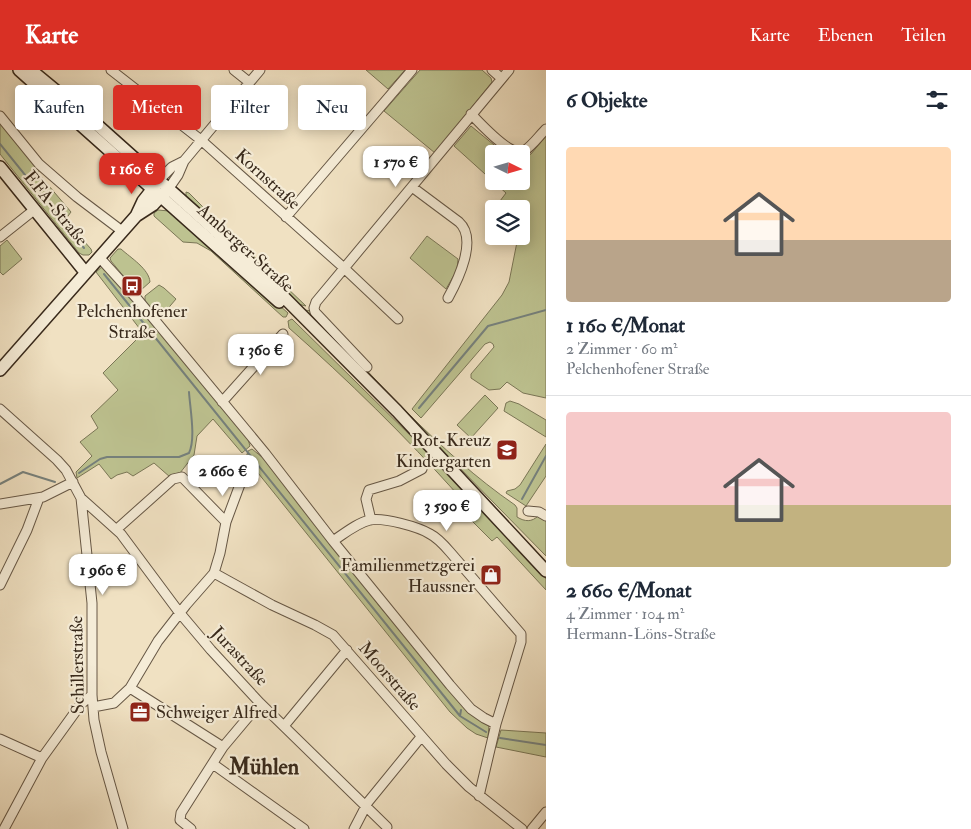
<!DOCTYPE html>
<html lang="de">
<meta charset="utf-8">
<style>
:root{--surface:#fff;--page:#f6f6f7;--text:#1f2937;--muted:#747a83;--line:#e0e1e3;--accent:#d93025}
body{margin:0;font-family:"IM FELL Double Pica",serif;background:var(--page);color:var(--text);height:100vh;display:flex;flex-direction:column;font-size:19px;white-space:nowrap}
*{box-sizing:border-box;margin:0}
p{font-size:16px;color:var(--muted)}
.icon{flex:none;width:28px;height:28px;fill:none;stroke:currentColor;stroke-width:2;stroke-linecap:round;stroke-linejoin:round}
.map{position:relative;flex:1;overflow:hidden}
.side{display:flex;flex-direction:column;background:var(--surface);width:425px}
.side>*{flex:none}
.guide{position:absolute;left:15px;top:15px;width:455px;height:45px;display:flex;gap:10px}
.needle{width:32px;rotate:95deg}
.fabs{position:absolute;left:485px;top:75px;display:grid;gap:10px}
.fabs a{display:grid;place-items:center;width:45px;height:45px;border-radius:5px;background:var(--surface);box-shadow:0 2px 12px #0003;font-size:25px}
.price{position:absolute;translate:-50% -42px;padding:0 11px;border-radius:10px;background:#fff;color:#222;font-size:16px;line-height:32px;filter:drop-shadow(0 1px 2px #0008)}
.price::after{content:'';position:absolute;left:50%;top:30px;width:15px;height:11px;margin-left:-8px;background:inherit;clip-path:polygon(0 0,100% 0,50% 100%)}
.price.selected{background:var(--accent);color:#fff}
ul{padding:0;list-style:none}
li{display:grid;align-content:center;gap:10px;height:265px;padding:0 20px}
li+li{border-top:1px solid var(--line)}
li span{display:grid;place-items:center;height:155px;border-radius:5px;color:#555}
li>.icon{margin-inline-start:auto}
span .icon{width:90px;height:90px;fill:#fffc;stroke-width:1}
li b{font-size:21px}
h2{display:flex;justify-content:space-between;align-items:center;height:60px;padding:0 20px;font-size:21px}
.pill{padding:0 18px;border-radius:5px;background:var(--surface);box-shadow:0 2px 12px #0003;font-size:18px;line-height:45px}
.pill.selected{background:var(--accent);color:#fff}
header{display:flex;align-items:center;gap:30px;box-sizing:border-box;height:70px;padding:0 25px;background:var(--accent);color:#fff}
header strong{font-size:24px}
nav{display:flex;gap:28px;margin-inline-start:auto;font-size:18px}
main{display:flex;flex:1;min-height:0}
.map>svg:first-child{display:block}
.green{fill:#bdc290;stroke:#7a7656}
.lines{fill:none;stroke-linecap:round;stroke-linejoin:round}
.stream{stroke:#76817d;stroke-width:2}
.street-casing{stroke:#665745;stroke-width:11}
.secondary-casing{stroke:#38291b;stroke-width:14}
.street{stroke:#f5ecd7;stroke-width:9}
.secondary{stroke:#f5ecd7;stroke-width:11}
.labels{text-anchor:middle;stroke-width:4.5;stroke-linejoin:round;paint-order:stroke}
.street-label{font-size:18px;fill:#38291b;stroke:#f5ecd7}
.poi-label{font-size:18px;fill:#38291b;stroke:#f5ecd7;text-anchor:end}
.district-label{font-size:22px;font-weight:bold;fill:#38291b;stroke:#f5ecd7}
</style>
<header>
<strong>Karte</strong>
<nav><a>Karte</a><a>Ebenen</a><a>Teilen</a></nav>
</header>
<main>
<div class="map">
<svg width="546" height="759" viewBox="0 0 546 759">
<rect width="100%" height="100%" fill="#f0e1c2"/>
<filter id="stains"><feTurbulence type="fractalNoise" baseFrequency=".004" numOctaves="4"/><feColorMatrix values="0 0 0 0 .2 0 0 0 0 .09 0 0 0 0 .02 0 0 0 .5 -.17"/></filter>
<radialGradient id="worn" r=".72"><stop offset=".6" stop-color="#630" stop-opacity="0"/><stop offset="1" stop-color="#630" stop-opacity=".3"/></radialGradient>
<path class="green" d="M366,0H405L388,19Z
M420,0H482L491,8L492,12L435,83L384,41Z
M0,54L40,99L38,103L71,142L65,150L91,179L92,182L89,185H83L79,183L0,84Z
M471,56L505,84H494V111H521V89L531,84L546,66V328L523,323L507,312L500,319L489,320L471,308V304L494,277L493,274L490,272L485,274L421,348L412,339L502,225L509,212L517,172L505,166H521V139H494L506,123L454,76Z
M186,122L189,123L220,154L306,236L298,234L186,127Z
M158,140L169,141L211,175L288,243L286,247H283L211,181L197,173L183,172L154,146V143Z
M427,166L458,189L457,200L446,219L410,188Z
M7,170L22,189L3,205L0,202V176Z
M118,179H121C131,188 149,199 150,212L141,220H135L111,191L110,188Z
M103,196L247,366L250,376L242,383L213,349L197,366L194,385L180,403L174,404L170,407L154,393L133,406L127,402L117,405L111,409L99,394L77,408L76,402L92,386L80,372L98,358L91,346L118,320L103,303L143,263L96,202Z
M159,215L164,218L176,229L159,249L145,231V226Z
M305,240L311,241C376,309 438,382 515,435L517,438V447C525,452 532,452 538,446L546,451V486Z
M292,249L420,375L546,509V520L497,467L492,471L453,432L458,425C405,366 348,310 289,258L288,251Z
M485,325L498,338L471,368L457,355Z
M510,331L519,334L546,350V367L504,341L506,333Z
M546,374V406L526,436L506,423L507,421L515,419L520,415Z
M252,379L268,392L381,538L410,572L489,655L488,668L476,664L467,658L450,642L246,388L248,381Z
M501,660L546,663V687L496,677Z"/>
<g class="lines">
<path class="stream" d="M0,74L84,178
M104,204L460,646L486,662
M419,338L488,256L546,240
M79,403L100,389L107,387H179L189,383C196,369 190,338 189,322
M0,414L23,402L55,412
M522,429L546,386
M460,646L461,640
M500,668L546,675"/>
<g class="street-casing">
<path id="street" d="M111,0L201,70L344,198L398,249
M234,0L249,12
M492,0L501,8
M471,44C480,53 511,88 524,81C532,76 539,66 546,59
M0,46L39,94L77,127L122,161
M159,110L172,97L184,91L260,0
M412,117L459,152C478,169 458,210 448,228
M169,118L178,105L184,91
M286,147L412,0
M0,167L34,140
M99,187L139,231L265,383L333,471L450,615L471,639L484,648L496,654
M367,297L315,242L314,238L316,232L509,0
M222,332L283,264
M0,339L57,390L66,400L81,428L92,533V625L94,650L101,682L123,759
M81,428L121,464L179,542L211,580L260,633L387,757
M0,434L43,427L73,412
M528,441L539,442L546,446
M371,450L366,429L369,420L399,411L422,399
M117,459L173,409L182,407L226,452
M333,471C345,463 357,453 370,450C383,447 419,457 430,464C438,468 444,475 450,482L521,564V572L496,654L479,726
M214,503L272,535L315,555L333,565L446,694L469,717L522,759
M0,515L27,460L39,428
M130,618L223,677
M93,637L114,633L130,618L158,571L186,535L214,503L220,483L226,452L242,409
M284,656L347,580
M0,669L42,688
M213,694L304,759
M4,759L42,688L81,634L92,625
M191,759L180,750L181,743L223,677L260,633
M354,759L368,732L421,667
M532,759L546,742"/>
</g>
<g class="secondary-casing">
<path id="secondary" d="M19,0L279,232
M31,0L94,52L236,179L397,341L546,501
M0,97L85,202
M136,146L153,135L165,122
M0,300L136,146L143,131L158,112"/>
</g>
<use href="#street" class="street"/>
<use href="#secondary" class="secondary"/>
</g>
<defs>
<g id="bus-square" transform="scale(1.125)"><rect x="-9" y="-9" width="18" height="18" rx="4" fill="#8f2418" stroke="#f5ecd7"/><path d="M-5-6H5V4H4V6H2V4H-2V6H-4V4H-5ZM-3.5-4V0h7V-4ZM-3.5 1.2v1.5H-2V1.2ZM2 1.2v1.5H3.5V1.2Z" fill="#fff"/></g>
<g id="school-square" transform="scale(1.125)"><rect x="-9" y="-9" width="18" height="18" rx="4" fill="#8f2418" stroke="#f5ecd7"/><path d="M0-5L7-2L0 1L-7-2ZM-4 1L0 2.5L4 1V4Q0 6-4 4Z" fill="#fff"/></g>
<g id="shop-square" transform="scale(1.125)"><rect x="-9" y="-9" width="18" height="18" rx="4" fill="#8f2418" stroke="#f5ecd7"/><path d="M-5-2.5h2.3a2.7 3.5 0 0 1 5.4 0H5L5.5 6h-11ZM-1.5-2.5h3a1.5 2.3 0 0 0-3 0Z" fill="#fff"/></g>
<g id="office-square" transform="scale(1.125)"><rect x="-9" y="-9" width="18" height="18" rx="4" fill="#8f2418" stroke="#f5ecd7"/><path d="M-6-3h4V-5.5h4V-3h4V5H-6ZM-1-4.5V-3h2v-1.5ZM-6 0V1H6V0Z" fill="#fff"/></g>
</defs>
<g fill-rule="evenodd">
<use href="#bus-square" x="132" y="216"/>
<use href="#school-square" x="507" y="380"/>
<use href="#shop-square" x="491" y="505"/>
<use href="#office-square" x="140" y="642"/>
</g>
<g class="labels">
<g class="street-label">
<text transform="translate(268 109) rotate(42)" y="6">Kornstraße</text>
<text transform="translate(56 138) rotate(51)" y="6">EFA-Straße</text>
<text transform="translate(246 178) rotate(42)" y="6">Amberger Straße</text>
<text transform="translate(240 586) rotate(47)" y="6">Jurastraße</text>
<text transform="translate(77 595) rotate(-91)" y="6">Schillerstraße</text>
<text transform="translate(390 606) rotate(49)" y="6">Moorstraße</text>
</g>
<g class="poi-label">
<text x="132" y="247" text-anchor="middle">Pelchenhofener<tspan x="132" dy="21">Straße</tspan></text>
<text x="491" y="376">Rot-Kreuz<tspan x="491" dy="21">Kindergarten</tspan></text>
<text x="475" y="501">Familienmetzgerei<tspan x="475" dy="21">Haussner</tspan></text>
<text x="156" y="648" text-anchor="start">Schweiger Alfred</text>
</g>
<g class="district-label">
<text x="264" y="704">Mühlen</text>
</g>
</g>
<rect width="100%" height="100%" filter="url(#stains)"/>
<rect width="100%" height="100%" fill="url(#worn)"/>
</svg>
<div class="fabs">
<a><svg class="needle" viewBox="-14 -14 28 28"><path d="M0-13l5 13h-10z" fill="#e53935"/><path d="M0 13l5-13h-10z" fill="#747a83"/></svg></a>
<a><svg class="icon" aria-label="layers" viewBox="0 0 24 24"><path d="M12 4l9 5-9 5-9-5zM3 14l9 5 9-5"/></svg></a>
</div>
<b class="price" style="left:396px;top:118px">1 570 €</b>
<b class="price selected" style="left:132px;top:125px">1 160 €</b>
<b class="price" style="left:261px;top:306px">1 360 €</b>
<b class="price" style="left:223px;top:427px">2 660 €</b>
<b class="price" style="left:447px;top:462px">3 590 €</b>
<b class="price" style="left:103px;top:526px">1 960 €</b>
<div class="guide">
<a class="pill">Kaufen</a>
<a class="pill selected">Mieten</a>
<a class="pill">Filter</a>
<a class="pill">Neu</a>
</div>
</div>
<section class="side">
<h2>6 Objekte<svg class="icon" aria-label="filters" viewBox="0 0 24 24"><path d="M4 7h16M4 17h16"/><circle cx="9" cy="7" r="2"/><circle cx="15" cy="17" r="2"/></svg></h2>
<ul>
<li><span style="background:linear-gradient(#ffd9b3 60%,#b9a48a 0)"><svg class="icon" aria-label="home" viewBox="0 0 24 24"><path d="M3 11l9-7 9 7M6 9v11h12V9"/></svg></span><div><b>1 160 €/Monat</b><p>2 Zimmer · 60 m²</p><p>Pelchenhofener Straße</p></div></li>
<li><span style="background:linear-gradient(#f6c9c9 60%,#c2b280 0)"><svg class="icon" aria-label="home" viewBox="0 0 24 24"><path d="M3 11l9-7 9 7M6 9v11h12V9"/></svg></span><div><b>2 660 €/Monat</b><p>4 Zimmer · 104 m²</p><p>Hermann-Löns-Straße</p></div></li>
</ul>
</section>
</main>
